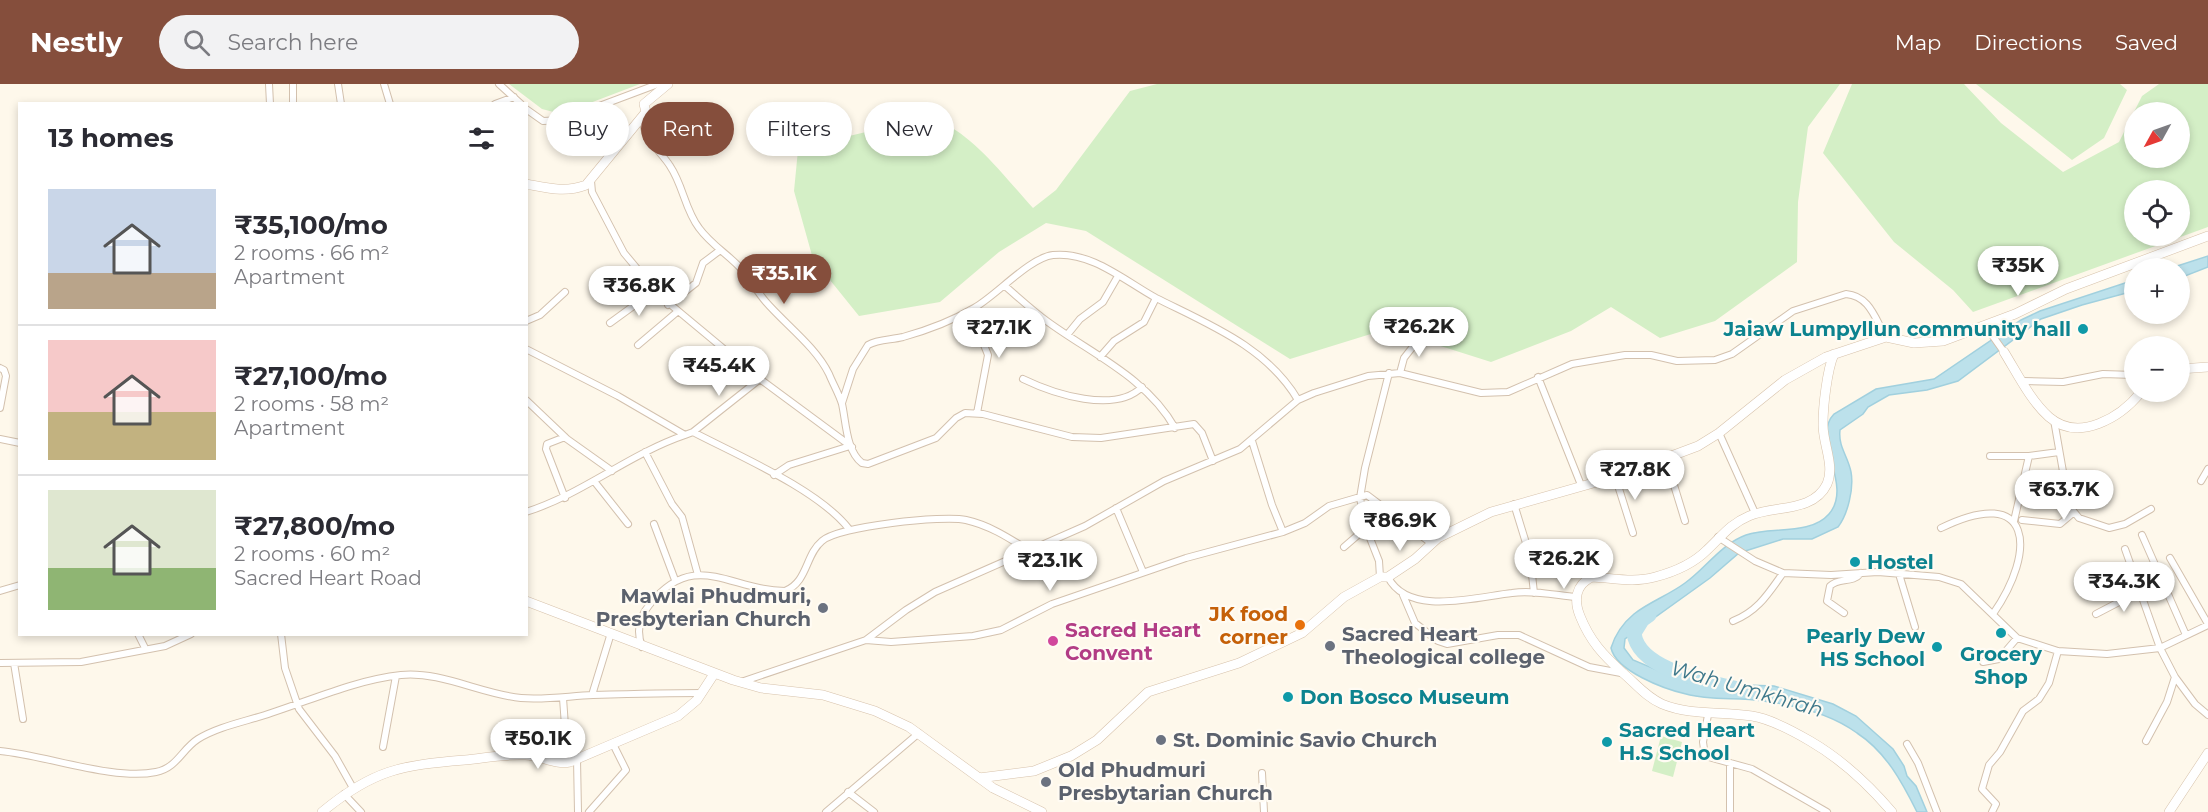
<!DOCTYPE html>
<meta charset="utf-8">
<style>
:root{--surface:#fff;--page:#f2f2f3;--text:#2b2b33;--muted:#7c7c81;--line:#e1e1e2;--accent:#854e3c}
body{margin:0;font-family:Montserrat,sans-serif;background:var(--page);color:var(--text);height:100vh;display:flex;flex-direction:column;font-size:22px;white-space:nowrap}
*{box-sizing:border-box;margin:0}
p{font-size:20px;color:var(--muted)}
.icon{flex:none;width:33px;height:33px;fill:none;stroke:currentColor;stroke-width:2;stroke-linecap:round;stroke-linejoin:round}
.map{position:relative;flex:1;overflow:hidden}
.details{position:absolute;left:18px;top:18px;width:510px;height:534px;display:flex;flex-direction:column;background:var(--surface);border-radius:0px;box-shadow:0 3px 9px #0003}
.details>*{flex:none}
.guide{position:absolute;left:546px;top:18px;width:570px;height:54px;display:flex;gap:12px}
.needle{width:39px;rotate:230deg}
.buttons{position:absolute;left:2124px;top:18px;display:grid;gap:12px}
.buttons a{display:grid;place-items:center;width:66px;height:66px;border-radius:50%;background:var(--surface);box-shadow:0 3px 9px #0003;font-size:30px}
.price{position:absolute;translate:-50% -51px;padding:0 14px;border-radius:21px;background:#fff;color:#222;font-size:20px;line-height:39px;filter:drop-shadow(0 2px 3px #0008)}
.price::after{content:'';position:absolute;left:50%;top:36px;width:18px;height:14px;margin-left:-9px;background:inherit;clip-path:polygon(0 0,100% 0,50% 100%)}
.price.selected{background:var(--accent);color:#fff}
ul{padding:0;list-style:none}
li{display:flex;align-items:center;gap:18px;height:150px;padding:0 30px}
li+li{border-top:2px solid var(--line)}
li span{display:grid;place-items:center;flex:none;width:168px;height:120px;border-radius:0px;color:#555}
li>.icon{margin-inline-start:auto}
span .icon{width:72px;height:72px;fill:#fffc;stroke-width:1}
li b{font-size:26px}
h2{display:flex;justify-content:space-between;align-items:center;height:72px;padding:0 30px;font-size:26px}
.tag{padding:0 21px;border-radius:27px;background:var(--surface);box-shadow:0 3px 9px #0003;font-size:21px;line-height:54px}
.tag.selected{background:var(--accent);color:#fff}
header{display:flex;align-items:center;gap:36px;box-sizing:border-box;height:84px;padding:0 30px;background:var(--accent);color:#fff}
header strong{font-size:28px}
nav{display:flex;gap:33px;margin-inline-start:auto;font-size:21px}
.search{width:420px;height:54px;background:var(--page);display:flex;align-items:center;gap:15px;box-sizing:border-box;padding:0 21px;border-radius:33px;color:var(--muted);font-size:22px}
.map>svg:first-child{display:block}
.green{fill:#d4efc6;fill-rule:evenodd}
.water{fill:#bce1eb;stroke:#a1d0de;stroke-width:1.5}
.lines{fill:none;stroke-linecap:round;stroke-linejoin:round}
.river{stroke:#bce1eb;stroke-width:15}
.street-casing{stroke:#d3c1ae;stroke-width:8}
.secondary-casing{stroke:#d7c2ab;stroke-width:10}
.street{stroke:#fff;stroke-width:6}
.secondary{stroke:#fff;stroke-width:9}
.culture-dot{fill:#0f9aa8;stroke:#fffbf3;stroke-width:2}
.worship-dot{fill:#6b7280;stroke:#fffbf3;stroke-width:2}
.food-dot{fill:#e8710a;stroke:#fffbf3;stroke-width:2}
.hotel-dot{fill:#d1479c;stroke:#fffbf3;stroke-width:2}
.labels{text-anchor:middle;stroke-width:4.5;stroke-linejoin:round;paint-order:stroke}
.culture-label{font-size:20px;font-weight:bold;fill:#0d838f;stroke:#fffbf3;text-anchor:start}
.worship-label{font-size:20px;font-weight:bold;fill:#5b616d;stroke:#fffbf3;text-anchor:start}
.food-label{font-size:20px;font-weight:bold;fill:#c56008;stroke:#fffbf3;text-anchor:end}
.hotel-label{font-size:20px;font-weight:bold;fill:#b23c85;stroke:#fffbf3;text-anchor:start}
.water-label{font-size:21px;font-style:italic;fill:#3e788b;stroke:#fffbf3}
</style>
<header>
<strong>Nestly</strong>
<div class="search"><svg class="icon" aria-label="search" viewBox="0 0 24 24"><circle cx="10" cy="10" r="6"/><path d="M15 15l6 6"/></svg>Search here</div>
<nav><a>Map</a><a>Directions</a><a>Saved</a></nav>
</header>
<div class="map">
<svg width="2208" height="728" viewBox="0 0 2208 728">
<rect width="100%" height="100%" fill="#fef8eb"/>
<path class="green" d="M509,0H640L561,30L542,25Z
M1157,0H1840L1808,43L1798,118L1797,178L1715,237L1660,254L1611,223L1571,247L1491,278L1387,245L1290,275L1086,147L1046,139L999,168L940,218L859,232L813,175L794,107L798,66C827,58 922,29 947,41C979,58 1009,98 1033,124L1056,106L1130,7Z
M1852,0H1964L2001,39L2063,88L2119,58L2142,12L2159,0H2208V143L1973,228L1953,206L1894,158L1823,69ZM2134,28H2180V74H2134ZM2134,106H2180V152H2134Z
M1976,0H2120L2127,6L2104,54L2072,76Z
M1661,652L1682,658L1673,693L1652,687Z"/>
<path class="water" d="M2208,172V183L2180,194V184H2171Z
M2134,196V207L2082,221L2041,235L1958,297L1927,306L1889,311L1868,323L1863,330L1840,346C1838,363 1848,372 1851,388C1854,404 1848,430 1838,443L1812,455H1783L1739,469L1710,494L1625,555L1624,564L1633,576L1688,599L1774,602L1833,620L1856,632L1893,665L1904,682L1907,692L1916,702L1927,728H1917C1902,698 1886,668 1857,649C1831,630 1795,621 1763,617C1738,613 1711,617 1686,610C1664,605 1616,587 1611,564C1615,551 1623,539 1634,530C1649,518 1669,511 1685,499C1705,485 1721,460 1746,451C1770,442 1810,452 1829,430C1854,401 1810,355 1834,330L1876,305L1934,295L2021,236L2040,227Z"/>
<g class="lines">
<path class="river" d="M1649,531L1642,536L1634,549C1638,586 1709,598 1738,605"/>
<g class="street-casing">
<path id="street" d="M269,0L270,20
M293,0V20
M338,0L341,20
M384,0L390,20
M499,0L521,20
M495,20L514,13
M526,25L543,37L562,36L658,0
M645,32C638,51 661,67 670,82C683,101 685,126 699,144C712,162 731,172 744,188C752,198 758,209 766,218C786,241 816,263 829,290C833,300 839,310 842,320C846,337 846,367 862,379L868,380L936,354L956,334L965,329L983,330L1072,353L1101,354L1194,340L1202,349L1213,377
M591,97L592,108L624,169L659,211L760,295L852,363
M1005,202C1019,214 1033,227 1048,238C1092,270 1147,294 1175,344
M668,221L696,199L703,179L719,167
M970,226L988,271L977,329
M526,237L540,231L565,208
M610,239L654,207
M1067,251L1080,235L1103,218L1118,192
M1992,251L2004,268
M638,261L677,228
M526,265L618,312L685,351L693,348C737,371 819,406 849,445
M1100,273L1114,257L1144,238L1156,214
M0,284L4,286L6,292L0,324
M1400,289L1404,274L1422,251
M1538,293L1581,401
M1023,295C1054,310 1115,330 1142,303
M2023,297L2063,298L2103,290L2134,291
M526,316L567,355L612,387
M842,319L853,285L868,261C878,255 891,256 903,253C928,246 952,237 974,224C997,211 1029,174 1053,171C1091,167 1125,197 1156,214C1208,240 1267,263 1298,316
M2054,336L2069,422L2079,434L2109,444L2125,440L2151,425
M693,348L760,295
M1719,349L1755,429
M0,355L20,359
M1252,357L1272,421L1283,448
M645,368L672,420L682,433L698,491
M1990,372H2029L2014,437
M2029,372L2059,368
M1666,375L1685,437
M774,391L789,381L850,362
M1615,392L1633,449
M594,397L628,440
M2201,397L2208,385
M565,414L546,365L547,360L565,353
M1514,420L1530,472L1534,509
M1116,424L1143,488
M526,428C583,410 629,370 685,351
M2022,436L2060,440L2073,429
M654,440L675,496
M1941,444C2033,399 2037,467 1993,530
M2142,451L2186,551
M1718,453L1755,477L1783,489L1831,491L1878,488L1939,493L1961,500L2017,554L2058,567L2107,570L2160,564L2208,541
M1344,463L1366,444
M2125,465L2160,564L2175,593L2167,618L2146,657
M2170,474L2208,540
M1899,490L1915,543
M1380,493L1379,477L1366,444L1360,414L1365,384L1389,289
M1388,493C1408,533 1476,513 1512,509C1533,506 1555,511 1576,513
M0,507L20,501
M1403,511L1415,539L1438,557L1447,560L1498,551H1519L1589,583L1621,589
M1844,529L1827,517L1830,502C1839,493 1852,500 1861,489
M2096,530L2142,506
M1733,537C1758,527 1768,510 1783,489
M138,550L145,564
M281,550L285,584L299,625L335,672L353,704
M866,556L906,526L935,508L1085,442L1164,397L1240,365L1298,316L1314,309L1368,292L1400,289L1481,309L1508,308L1572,280L1625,271H1651L1677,277L1715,276L1732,270L1793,227L1846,210C1870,212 1875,235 1886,253
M642,563C636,547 639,533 650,520C695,464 731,507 785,507C808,498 805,471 822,457C839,442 944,431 966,436C989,441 1009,454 1028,466
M1983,578L1999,575L2017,554
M0,579L81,578L165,562L191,550
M14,579L23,635
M2175,593L2195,620L2208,631
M741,598L866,556L891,558L973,552L1001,546L1052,520L1186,474L1283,448L1305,439L1329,422L1367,411L1431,459
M592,611L611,549
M563,614L565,642L577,675L578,728
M1708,631L1703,658L1705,672L1752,685L1827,728
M1907,660L1918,679L1937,728
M383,663L396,592
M0,667C45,671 114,697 156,688C177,684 182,665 198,655C219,642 248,637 271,629C314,615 356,596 401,591C441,587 481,610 521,614C546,616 569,612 593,611C629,610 666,609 702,609
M1262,689L1264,728
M848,708L874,728
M344,710L361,728
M589,728L626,686L613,660
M826,728L919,649
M1730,728V679
M1992,728L1996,720L1982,705L1989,681L2000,668L2023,627L2039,615L2049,599L2058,567"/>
</g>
<g class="secondary-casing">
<path id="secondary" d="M526,100C548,104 565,109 586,101L646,28L644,20L668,0
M2004,268C2017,289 2030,316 2049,333C2079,359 2121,333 2141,308
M1834,270C1827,286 1823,322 1823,341C1823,360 1835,382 1827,400C1813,429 1774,421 1749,432C1730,440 1722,452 1707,466C1693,480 1674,488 1655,493C1634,499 1613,494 1592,493C1575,501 1574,517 1580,532C1590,557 1603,571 1623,589C1636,600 1646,613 1662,620C1691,632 1721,627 1752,632C1771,635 1793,647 1810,657C1841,675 1869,701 1892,728
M2180,285L2208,283
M526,517L733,596L761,604L823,611L875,627L909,643L993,704L1042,728
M979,694L1034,687L1071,672L1097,656L1148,608L1239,579L1302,549L1344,513L1380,493H1388L1415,475L1438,454L1491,428L1618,392L1698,362L1719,349L1785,296L1826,273L1886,253L1914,259L1943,257L2015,230L2066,205L2208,152
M322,728C373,686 401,681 465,676C485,674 505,670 525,671C541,671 554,681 570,678L678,632L697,616L714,590
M2169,728L2208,669"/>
</g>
<use href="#street" class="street"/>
<use href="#secondary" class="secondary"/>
</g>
<g class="culture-dot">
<circle cx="2083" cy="245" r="6"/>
<circle cx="1855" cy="478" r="6"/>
<circle cx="2001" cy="549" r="6"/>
<circle cx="1937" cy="563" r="6"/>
<circle cx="1288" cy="613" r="6"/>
<circle cx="1607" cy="658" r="6"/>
</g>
<g class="worship-dot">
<circle cx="823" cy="524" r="6"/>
<circle cx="1330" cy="562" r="6"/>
<circle cx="1161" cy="656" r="6"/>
<circle cx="1046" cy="698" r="6"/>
</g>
<circle class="food-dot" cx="1300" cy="541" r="6"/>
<circle class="hotel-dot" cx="1053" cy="557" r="6"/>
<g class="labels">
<g class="culture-label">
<text x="2071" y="252" text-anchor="end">Jaiaw Lumpyllun community hall</text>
<text x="1867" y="485">Hostel</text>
<text x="1925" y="559" text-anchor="end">Pearly Dew<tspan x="1925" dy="23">HS School</tspan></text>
<text x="2001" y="577" text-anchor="middle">Grocery<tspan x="2001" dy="23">Shop</tspan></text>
<text x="1300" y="620">Don Bosco Museum</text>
<text x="1619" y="653">Sacred Heart<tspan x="1619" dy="23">H.S School</tspan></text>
</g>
<g class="worship-label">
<text x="811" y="519" text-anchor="end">Mawlai Phudmuri,<tspan x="811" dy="23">Presbyterian Church</tspan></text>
<text x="1342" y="557">Sacred Heart<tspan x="1342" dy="23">Theological college</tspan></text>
<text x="1173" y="663">St. Dominic Savio Church</text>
<text x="1058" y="693">Old Phudmuri<tspan x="1058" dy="23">Presbytarian Church</tspan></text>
</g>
<g class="food-label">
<text x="1288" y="537">JK food<tspan x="1288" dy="23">corner</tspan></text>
</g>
<g class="hotel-label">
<text x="1065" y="553">Sacred Heart<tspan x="1065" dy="23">Convent</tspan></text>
</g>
<g class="water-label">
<text transform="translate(1747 605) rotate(16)" y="7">Wah Umkhrah</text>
</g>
</g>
</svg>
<div class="buttons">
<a><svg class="needle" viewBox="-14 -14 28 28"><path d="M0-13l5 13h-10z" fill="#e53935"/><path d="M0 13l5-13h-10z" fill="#7c7c81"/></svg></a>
<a><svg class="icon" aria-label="locate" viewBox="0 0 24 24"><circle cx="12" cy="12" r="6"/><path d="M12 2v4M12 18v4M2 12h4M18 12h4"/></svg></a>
<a>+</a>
<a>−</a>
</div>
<b class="price" style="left:2018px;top:213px">₹35K</b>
<b class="price selected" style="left:784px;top:221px">₹35.1K</b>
<b class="price" style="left:639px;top:233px">₹36.8K</b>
<b class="price" style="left:1419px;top:274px">₹26.2K</b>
<b class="price" style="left:999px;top:275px">₹27.1K</b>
<b class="price" style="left:719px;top:313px">₹45.4K</b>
<b class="price" style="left:1635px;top:417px">₹27.8K</b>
<b class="price" style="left:2064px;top:437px">₹63.7K</b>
<b class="price" style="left:1400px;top:468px">₹86.9K</b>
<b class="price" style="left:1564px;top:506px">₹26.2K</b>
<b class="price" style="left:1050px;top:508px">₹23.1K</b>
<b class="price" style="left:2124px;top:529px">₹34.3K</b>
<b class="price" style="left:538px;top:686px">₹50.1K</b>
<div class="guide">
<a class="tag">Buy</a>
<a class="tag selected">Rent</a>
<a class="tag">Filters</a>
<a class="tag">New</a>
</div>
<section class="details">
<h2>13 homes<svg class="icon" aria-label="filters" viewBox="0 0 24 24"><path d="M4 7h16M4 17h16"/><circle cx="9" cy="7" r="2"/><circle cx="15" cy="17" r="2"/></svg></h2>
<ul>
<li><span style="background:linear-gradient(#c9d6e8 70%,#b9a48a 0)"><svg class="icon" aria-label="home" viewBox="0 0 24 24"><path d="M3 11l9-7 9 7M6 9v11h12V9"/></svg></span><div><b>₹35,100/mo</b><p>2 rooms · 66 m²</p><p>Apartment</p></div></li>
<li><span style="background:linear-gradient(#f6c9c9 60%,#c2b280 0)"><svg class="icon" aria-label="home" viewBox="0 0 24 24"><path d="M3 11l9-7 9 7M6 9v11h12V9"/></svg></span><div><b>₹27,100/mo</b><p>2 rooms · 58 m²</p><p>Apartment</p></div></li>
<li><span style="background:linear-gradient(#dfe7d0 65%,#8fb573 0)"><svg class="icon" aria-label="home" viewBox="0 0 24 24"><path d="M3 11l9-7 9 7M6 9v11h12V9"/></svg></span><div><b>₹27,800/mo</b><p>2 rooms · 60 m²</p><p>Sacred Heart Road</p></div></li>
</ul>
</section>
</div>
